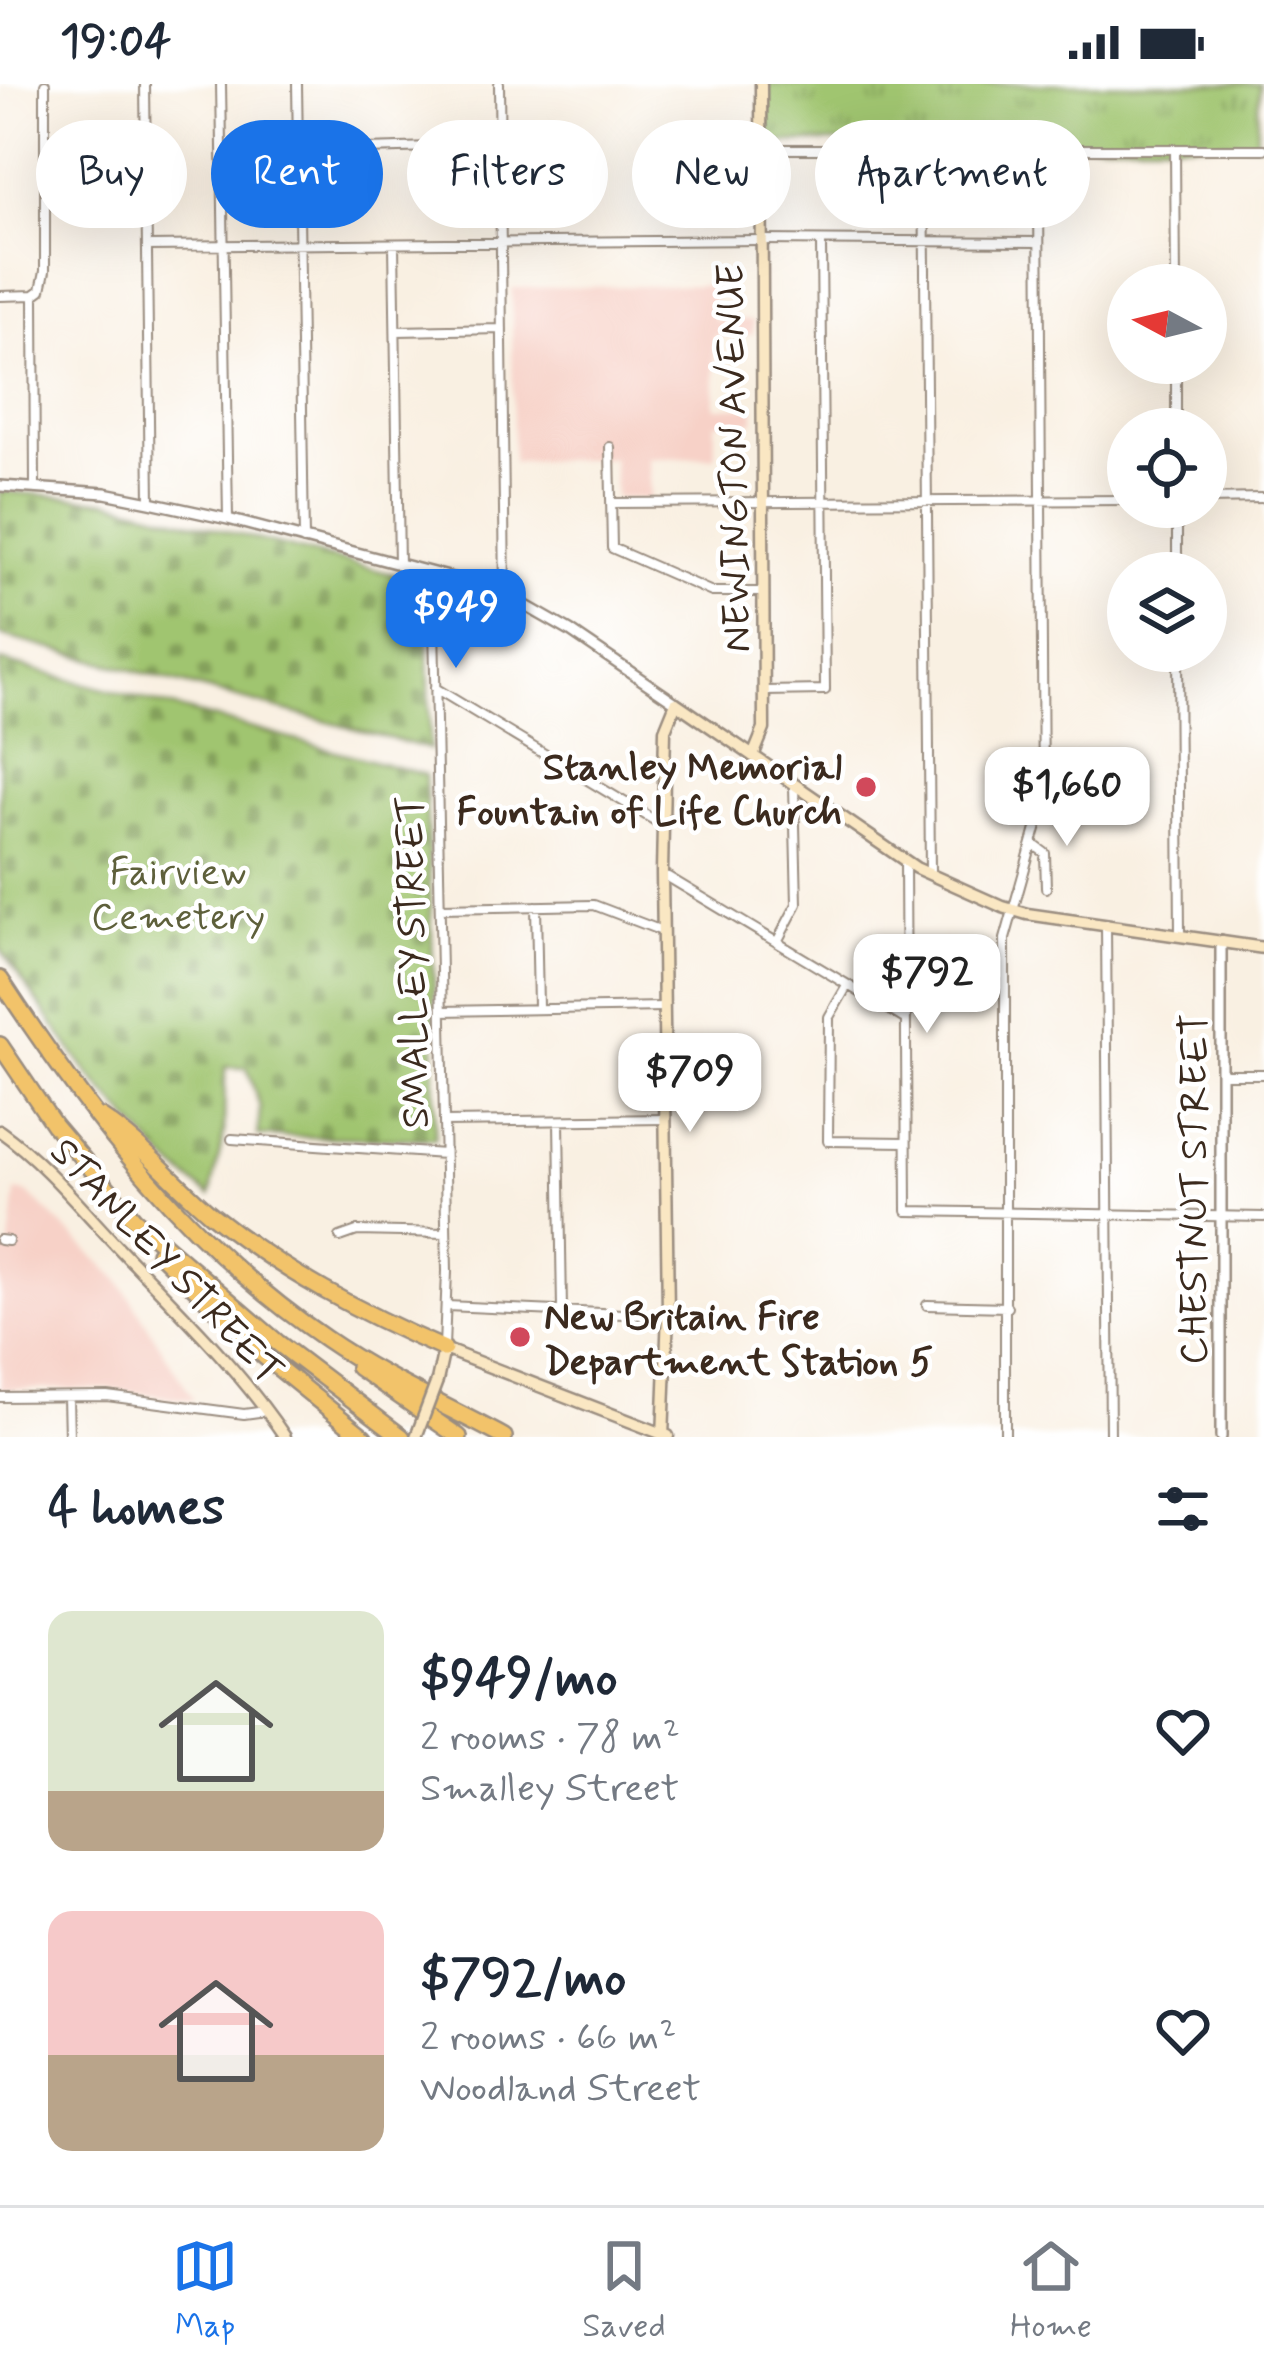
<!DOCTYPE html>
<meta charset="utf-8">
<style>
:root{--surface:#fff;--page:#f6f6f7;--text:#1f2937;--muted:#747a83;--line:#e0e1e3;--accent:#1a73e8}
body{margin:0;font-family:Mynerve,sans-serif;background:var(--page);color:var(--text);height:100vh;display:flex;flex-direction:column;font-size:45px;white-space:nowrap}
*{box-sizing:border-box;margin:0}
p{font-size:39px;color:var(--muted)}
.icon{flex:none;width:66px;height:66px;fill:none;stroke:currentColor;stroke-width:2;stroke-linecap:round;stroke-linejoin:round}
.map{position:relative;height:1353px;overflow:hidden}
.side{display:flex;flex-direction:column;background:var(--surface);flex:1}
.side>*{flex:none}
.banner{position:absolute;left:36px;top:36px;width:1194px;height:108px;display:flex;gap:24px}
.needle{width:78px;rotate:277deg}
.tools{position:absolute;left:1107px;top:180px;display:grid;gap:24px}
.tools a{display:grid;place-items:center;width:120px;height:120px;border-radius:50%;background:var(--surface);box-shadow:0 12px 48px #0002;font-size:60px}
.price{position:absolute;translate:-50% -102px;padding:0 27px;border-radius:24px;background:#fff;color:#222;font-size:39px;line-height:78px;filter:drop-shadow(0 3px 6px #0008)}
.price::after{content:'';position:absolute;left:50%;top:72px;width:36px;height:27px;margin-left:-18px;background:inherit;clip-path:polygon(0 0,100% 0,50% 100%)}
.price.on{background:var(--accent);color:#fff}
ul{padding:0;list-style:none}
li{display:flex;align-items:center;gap:36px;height:300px;padding:0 48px}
li span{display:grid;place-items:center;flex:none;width:336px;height:240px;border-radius:24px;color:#555}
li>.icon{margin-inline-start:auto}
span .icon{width:144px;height:144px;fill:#fffc;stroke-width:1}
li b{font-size:51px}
h2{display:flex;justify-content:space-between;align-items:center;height:144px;padding:0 48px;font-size:51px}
.chip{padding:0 42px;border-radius:54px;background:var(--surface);box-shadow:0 12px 48px #0002;font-size:42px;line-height:108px}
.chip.on{background:var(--accent);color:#fff}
.status{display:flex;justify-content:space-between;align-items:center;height:84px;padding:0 60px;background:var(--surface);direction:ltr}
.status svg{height:33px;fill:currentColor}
.menu{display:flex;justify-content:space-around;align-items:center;height:168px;border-top:3px solid var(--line);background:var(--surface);font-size:33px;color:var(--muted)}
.menu a{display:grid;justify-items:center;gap:6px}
.menu .on{color:var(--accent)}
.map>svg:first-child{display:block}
.built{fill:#f7d1c7}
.cemetery{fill:url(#cemetery-stones);stroke:#6e7847;stroke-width:3}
.park{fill:url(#park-tufts);stroke:#6e7847;stroke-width:3}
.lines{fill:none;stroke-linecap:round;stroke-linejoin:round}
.minor-casing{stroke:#9a8d80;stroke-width:12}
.tertiary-casing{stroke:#9a8d80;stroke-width:14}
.secondary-casing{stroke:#9a8d80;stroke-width:15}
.motorway-casing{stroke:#9a8d80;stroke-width:20}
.minor{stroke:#fff;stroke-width:8}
.tertiary{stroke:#fff;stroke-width:9}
.secondary{stroke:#fae7c3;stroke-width:10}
.motorway{stroke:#f2c36a;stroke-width:15}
.secondary-bridge-casing{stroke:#9a8d80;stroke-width:15;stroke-linecap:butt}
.secondary-bridge{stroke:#fae7c3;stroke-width:10}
.poi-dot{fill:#d1495b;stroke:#fff;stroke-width:4.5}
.labels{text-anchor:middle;stroke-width:9;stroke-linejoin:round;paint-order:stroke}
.street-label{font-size:39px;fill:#3b2a1e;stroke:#fff}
.poi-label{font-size:39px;font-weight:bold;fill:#3b2a1e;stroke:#fff;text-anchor:end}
.park-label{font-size:39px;fill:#5e603b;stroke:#fff}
</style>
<div class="status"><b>19:04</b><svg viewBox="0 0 49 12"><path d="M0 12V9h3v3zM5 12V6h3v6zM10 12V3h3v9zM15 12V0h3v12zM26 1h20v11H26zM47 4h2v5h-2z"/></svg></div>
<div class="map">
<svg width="1264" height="1353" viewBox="0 0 1264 1353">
<defs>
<pattern id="cemetery-stones" width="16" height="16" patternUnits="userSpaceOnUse" patternTransform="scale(3)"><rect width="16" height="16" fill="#a0c570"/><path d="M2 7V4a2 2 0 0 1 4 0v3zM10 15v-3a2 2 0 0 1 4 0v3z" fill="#84a05b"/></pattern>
<pattern id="park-tufts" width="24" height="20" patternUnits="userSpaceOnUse" patternTransform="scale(3)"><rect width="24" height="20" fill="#a0c570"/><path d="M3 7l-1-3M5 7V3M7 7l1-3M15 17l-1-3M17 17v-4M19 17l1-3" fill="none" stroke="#84a05b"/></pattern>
</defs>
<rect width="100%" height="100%" fill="#fff"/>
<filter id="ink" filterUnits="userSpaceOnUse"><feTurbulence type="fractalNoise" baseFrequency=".00833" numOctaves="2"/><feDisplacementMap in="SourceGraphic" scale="24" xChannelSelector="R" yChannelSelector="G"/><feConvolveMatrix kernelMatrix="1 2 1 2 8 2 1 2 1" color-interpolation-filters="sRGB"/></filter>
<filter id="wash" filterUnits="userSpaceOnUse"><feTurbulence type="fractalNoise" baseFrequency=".004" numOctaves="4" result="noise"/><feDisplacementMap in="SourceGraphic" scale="48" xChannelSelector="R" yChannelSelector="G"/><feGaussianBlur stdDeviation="2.7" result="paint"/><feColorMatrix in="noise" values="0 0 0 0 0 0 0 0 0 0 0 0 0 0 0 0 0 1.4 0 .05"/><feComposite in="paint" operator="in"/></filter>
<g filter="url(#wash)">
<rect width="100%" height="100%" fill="#f9f0e2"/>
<path class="built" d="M713,201L714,236H753V250L714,252L715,323H754V338L715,339V373L649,374L650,415L615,413L613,374L513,378L512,204Z
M16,1107L28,1109L119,1196L194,1316L110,1305H0V1165L9,1166Z"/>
<path class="cemetery" d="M0,407L109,417L427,499L430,665L0,551Z
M0,577L425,691L434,900L435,1055L258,1052L260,1023L247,984L225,983L224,1049L210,1112L169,1079L89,991L0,864Z"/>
<path class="park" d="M768,0H1260L1256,59L767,58Z"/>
</g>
<g filter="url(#ink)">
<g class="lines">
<g class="minor-casing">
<path id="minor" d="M145,0L150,418
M221,0L228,435
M297,0L304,456
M499,0L505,510
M762,65H1264
M1175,65L1176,201
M299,67L500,61
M924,68L930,789
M394,160L399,481
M147,162L760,156L1039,158
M0,212L34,211
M397,247L502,245
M1176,279V345
M610,363L612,464L712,508H763
M35,404L34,211L41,206L45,187V0
M1206,415L1264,414
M612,419L1128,416
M1177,423V489
M433,489L447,1187L444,1263
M1178,567L1180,850
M435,604L664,742
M764,607L825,606L821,158
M1034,761L1045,769L1046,804
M905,777L907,1127L1264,1133
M668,793L903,934
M536,822L538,923
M440,824L594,821L662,847
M1106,840L1110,1353
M778,856L797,820L794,702
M847,902L829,933L828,1057L906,1058
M442,927L664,923
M1221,990H1264
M559,1037L562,1226
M444,1038L665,1035
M232,1055L444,1070
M340,1153L357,1147L446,1149
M0,1156L8,1157
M927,1221L1007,1223
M447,1222L668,1232
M0,1313L107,1312L244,1330L266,1327
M68,1313L69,1353
M1005,1353V855L1043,720L1039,109L1033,67"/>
</g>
<g class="tertiary-casing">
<path id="tertiary" d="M0,402L105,409L150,418L228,435L498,506L570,547L676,619
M1221,857V1353"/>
</g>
<g class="secondary-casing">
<path id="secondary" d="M753,672L764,645L761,0
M0,1047C45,1079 81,1124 119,1164C177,1225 238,1283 285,1353
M437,1297L444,1265L668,1352
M663,1353L668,1229L662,789L665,646L676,619L916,784L1003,823L1027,830L1264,864"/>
</g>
<g class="motorway-casing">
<path id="motorway" d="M0,895C90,1033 188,1161 326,1255C381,1293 445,1321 504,1353
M0,961L54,1041L134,1135L278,1259L402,1353
M101,1033C142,1060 174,1099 212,1131C283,1188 361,1229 444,1265
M159,1169L265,1273L364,1353
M358,1283L459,1353"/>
</g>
<use href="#minor" class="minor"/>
<use href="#tertiary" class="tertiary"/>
<use href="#secondary" class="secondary"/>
<use href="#motorway" class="motorway"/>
<g class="secondary-bridge-casing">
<path id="secondary-bridge" d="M416,1353L437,1297"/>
</g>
<use href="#secondary-bridge" class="secondary-bridge"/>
</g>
</g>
<g class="poi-dot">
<circle cx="866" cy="703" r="12"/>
<circle cx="520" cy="1253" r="12"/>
</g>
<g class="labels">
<g class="street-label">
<text transform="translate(732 374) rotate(-91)" y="14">NEWINGTON AVENUE</text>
<text transform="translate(411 878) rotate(-91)" y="14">SMALLEY STREET</text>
<text transform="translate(1192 1105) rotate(-90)" y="14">CHESTNUT STREET</text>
<text transform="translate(168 1176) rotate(47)" y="14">STANLEY STREET</text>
</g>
<g class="poi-label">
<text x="842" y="695">Stanley Memorial<tspan x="842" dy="45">Fountain of Life Church</tspan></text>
<text x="544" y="1245" text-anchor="start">New Britain Fire<tspan x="544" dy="45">Department Station 5</tspan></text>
</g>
<g class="park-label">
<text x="178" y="800">Fairview<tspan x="178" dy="45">Cemetery</tspan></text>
</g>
</g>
</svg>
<div class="tools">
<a><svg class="needle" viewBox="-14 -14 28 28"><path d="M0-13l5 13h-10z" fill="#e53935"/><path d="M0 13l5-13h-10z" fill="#747a83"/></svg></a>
<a><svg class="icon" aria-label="locate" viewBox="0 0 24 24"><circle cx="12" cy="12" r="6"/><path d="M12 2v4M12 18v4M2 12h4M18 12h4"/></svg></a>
<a><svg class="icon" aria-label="layers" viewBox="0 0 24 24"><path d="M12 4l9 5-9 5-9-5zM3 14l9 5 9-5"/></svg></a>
</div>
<b class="price on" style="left:456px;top:587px">$949</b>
<b class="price" style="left:1067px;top:765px">$1,660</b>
<b class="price" style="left:927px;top:952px">$792</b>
<b class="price" style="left:690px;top:1051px">$709</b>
<div class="banner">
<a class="chip">Buy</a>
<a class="chip on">Rent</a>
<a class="chip">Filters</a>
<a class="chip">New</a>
<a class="chip">Apartment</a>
</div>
</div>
<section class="side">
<h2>4 homes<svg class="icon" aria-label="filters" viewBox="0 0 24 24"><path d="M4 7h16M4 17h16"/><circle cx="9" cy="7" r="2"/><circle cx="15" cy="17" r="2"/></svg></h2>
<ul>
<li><span style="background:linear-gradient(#dfe7d0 75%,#b9a48a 0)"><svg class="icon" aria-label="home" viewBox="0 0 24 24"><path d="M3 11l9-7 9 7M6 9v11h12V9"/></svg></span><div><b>$949/mo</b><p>2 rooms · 78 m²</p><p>Smalley Street</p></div><svg class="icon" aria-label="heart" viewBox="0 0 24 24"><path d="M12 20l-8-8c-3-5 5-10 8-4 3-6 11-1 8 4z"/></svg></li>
<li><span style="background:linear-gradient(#f6c9c9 60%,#b9a48a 0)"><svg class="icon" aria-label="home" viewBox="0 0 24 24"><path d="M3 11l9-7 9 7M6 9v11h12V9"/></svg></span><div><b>$792/mo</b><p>2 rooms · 66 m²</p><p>Woodland Street</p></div><svg class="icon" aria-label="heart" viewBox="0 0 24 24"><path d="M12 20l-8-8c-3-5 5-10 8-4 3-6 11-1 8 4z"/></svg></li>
</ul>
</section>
<nav class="menu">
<a class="on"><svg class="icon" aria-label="map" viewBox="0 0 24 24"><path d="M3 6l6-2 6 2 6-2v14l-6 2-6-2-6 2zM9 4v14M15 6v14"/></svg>Map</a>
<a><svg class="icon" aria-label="saved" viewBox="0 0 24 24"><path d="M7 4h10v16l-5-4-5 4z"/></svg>Saved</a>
<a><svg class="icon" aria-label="home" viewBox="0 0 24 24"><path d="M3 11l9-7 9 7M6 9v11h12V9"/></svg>Home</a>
</nav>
